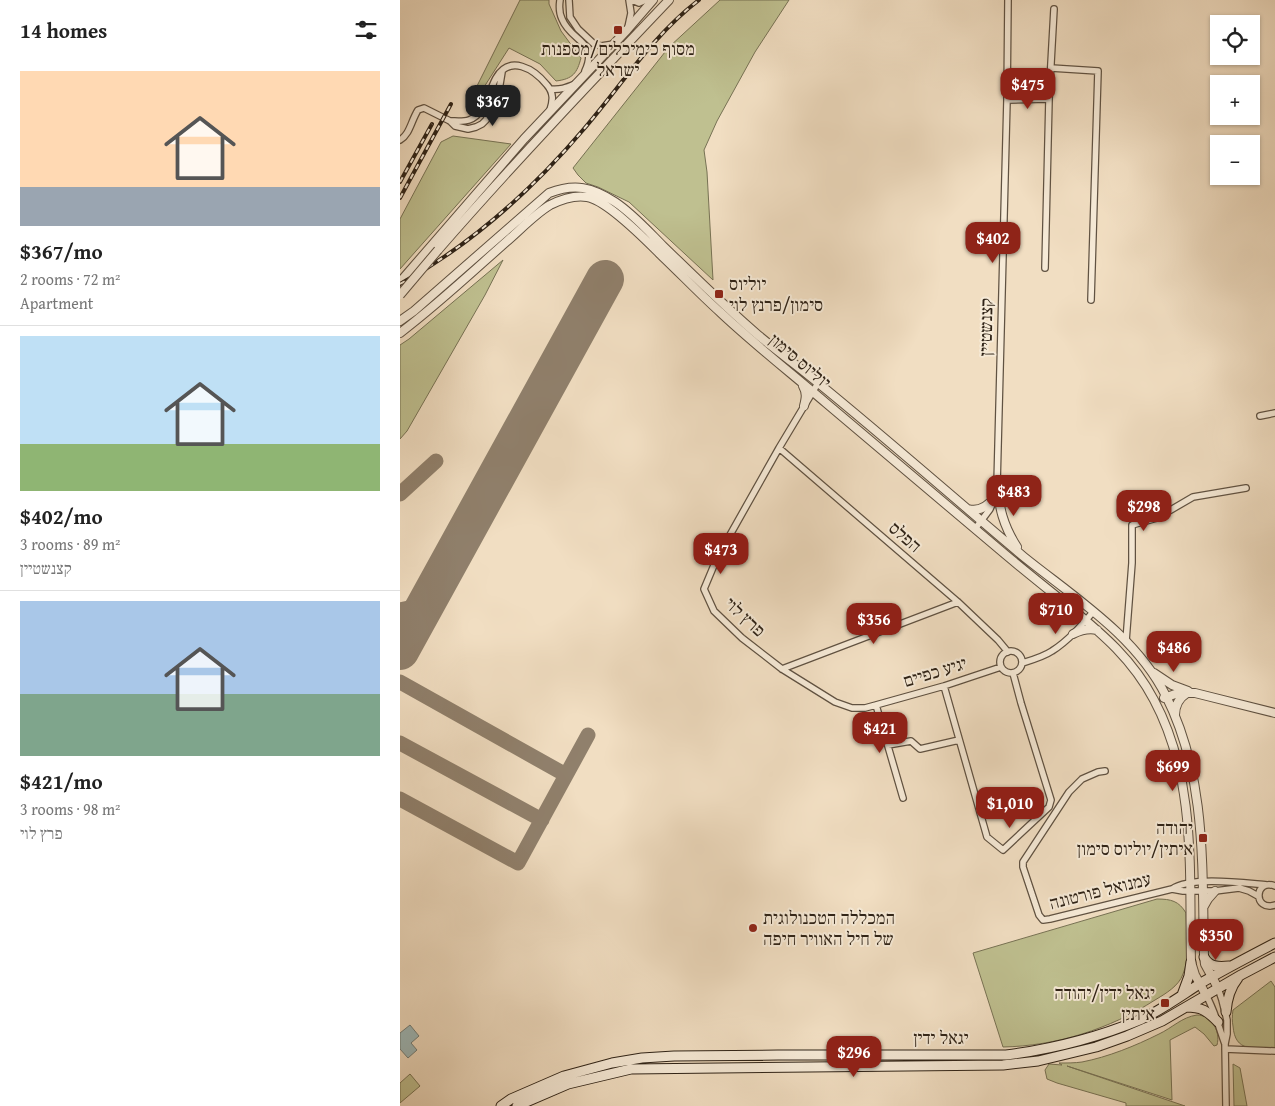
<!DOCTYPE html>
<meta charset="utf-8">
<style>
:root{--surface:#fff;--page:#f2f2f2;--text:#222;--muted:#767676;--line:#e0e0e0;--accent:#8f2418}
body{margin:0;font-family:"Gentium Book Plus","Frank Ruhl Libre",serif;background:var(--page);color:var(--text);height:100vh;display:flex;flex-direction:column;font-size:19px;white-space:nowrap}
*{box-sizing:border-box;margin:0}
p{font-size:16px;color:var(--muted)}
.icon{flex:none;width:28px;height:28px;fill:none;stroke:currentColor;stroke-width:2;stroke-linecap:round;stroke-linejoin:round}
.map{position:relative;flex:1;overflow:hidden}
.drawer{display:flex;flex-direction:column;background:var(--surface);width:400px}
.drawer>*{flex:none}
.controls{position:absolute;left:810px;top:15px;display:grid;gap:10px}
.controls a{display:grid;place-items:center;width:50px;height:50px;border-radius:0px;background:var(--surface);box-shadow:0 1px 4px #0004;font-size:25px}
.price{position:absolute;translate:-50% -42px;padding:0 11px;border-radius:10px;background:var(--accent);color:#fff;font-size:16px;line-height:32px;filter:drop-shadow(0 1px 2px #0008)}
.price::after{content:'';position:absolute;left:50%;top:30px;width:15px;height:11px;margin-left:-8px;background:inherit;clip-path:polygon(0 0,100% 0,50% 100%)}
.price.active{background:#222;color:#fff}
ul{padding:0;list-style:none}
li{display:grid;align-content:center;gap:10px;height:265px;padding:0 20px}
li+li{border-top:1px solid var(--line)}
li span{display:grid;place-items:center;height:155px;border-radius:0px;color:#555}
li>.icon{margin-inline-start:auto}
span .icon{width:90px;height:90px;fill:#fffc;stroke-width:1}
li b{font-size:21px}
h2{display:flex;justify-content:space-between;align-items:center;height:60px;padding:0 20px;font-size:21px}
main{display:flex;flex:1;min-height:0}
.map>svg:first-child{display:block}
.green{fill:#bfc090;stroke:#777254}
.water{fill:#9ebabb;stroke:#727e79}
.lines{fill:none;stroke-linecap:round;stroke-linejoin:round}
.taxiway{stroke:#90806c;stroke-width:15}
.runway{stroke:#90806c;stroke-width:38}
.minor-casing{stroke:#605242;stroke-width:8}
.tertiary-casing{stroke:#605242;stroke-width:10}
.secondary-casing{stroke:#2f2317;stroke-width:11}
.minor{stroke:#f6ead7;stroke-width:5.5}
.tertiary{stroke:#f6ead7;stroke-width:8}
.secondary{stroke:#f6ead7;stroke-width:9}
.rail-casing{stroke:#2f2317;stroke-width:4}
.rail{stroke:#f6ead7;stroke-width:2;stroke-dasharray:5.5;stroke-linecap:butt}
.tertiary-bridge-casing{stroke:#605242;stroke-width:10;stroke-linecap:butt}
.tertiary-bridge{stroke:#f6ead7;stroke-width:8}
.poi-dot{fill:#8f2418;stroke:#f6ead7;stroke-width:2}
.labels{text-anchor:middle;stroke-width:4;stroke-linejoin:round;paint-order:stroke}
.poi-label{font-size:18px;fill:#2f2317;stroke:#f6ead7;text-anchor:start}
.street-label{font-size:18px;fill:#2f2317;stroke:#f6ead7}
</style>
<main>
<section class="drawer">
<h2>14 homes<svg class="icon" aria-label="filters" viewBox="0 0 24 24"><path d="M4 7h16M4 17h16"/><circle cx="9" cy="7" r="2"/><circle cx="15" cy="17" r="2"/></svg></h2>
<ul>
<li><span style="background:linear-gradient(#ffd9b3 75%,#9aa5b1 0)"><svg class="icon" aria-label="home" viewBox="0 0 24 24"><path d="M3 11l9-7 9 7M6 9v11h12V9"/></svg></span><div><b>$367/mo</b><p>2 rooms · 72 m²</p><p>Apartment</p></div></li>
<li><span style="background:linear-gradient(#bfe0f5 70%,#8fb573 0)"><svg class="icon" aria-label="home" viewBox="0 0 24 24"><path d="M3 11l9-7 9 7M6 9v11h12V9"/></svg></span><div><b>$402/mo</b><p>3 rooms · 89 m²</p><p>קצנשטיין</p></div></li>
<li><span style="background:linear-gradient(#a9c7e8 60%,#7fa58c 0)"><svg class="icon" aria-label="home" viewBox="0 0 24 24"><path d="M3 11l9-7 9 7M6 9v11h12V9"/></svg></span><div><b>$421/mo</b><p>3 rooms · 98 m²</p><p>פרץ לוי</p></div></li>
</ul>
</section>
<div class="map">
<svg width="875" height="1106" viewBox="0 0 875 1106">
<rect width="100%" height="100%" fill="#f1dec2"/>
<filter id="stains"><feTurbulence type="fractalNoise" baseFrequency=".004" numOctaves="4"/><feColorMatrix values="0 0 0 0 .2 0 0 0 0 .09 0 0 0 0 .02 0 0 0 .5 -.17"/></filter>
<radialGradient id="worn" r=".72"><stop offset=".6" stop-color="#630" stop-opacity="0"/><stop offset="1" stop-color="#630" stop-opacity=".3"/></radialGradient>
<path class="green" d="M120,0H149V4L161,31L181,58C177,73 173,79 156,81L140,64L109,48L77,98H71Z
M320,0H389L355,52L317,121L304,150L307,172L313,280L229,202L198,187L186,183L178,175L173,168L269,47Z
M53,136L111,144L0,269V219L41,142Z
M103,260L85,295L7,431L0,439V345L9,339Z
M757,899C771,899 779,901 786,913C786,930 790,959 783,974C779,986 765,994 755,1000C710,1029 656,1046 603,1047L573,953Z
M871,981L875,987V1048C854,1048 835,1053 833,1026C832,1021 832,1016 833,1010Z
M797,1015C811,1015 821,1031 817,1045L814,1046L804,1034L795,1027L770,1040L772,1100L667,1066L785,1106H726V1103L657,1083L647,1079L645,1070L649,1064L662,1065L659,1063C667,1063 675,1063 682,1062C708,1057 735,1046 759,1034C772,1028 782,1017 797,1015Z
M833,1064L840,1068L847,1106H834Z
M10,1074L20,1086L0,1103V1083Z"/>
<path class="water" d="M10,1025L19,1036L11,1043L17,1050L8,1058L0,1049V1033Z"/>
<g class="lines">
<path class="taxiway" d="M0,494L36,461
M0,610L18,606L30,597
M0,682L166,775
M0,743L142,820
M0,799L118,863L188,735"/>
<path class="runway" d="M0,651L205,279"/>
<g class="minor-casing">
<path id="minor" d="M160,0C159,7 159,13 162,19C171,42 199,41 185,71
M169,0L170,17L178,29L194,44L201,46L214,44
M232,0L239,3L246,0
M228,27L231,13L229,0
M651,68L698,71L691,300
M150,89C160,90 166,88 175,84
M607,100L649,99
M50,121C56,121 63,122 69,120C86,114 88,92 96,78C110,54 134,69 147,85C154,93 153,101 150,110
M0,140C10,134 11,121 18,110L24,108L50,121L55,126L68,129L76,127L82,124L86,120L98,96L102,72
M645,268L649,99L654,9
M418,383L379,448L317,558L304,589L314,611L342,638L382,669L435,702L452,708H465L476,705L544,686L601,667
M860,416L875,413
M379,448L558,602L598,640L608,652
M597,485L607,100L608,0
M575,529L590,509L593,502
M726,641L732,563V525L757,518L793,497L846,488
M600 662a11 11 0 1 1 22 0a11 11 0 1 1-22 0Z
M622,663C632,660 643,657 652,651C668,641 681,626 693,612
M382,669L558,602
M544,686L587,837L603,850L649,807L651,800L621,703L613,673
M476,705L503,798
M488,745L511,741L520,749L559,740
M705,771L698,772L682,779L669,792L623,862V867L639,915L643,920L650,919L772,889C792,876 843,883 867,885
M875,886C854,878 853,912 875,905
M772,889L783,891H815L839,888L849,891L858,896
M818,988L822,1000L827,1020V1034L825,1044L826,1106
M806,995C815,1011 819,1028 825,1044
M825,1049L875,1051"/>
</g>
<g class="tertiary-casing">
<path id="tertiary" d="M38,250C113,164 191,82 269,0
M0,282L124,139L227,30L253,0
M0,321L14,311L149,193C175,183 192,187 215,202C233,214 248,231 263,246C294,276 325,307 358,335C377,351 398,366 417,382C487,439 555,499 624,557C675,598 736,636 766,696C807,777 802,869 804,957L805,964L818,988
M0,333C37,305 71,273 106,242C120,230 135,214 150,205C160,200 175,195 187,197C207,200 246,240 261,255C281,274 300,294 320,312C354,344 391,373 426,403C486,454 546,505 606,555C625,571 645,587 665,603C701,633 732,658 754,700C797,780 789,874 791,962L795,975L806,995
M403,386C407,393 406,398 404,406
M597,482C599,508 603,525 617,547
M568,509C579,512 587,507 594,498
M673,634C681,630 688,628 697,630
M754,673L772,685L788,691
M764,698L778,693H795L875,713
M775,715C775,705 779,698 787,693
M804,906L808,899L815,891"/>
</g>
<g class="secondary-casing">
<path id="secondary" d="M804,957C809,967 818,967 829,966
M782,995L789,976L791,962
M786,1007C802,1007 807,1011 818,1022
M826,1012C827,999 830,988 838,978
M101,1106L111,1099L164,1076L212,1063L242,1058L274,1056L378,1055H606C653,1049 699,1037 742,1019C763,1009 782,995 801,983C825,969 850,956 875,943
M117,1106L168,1084L231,1069L603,1065L638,1061L696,1047L727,1036L762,1021L841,975L875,957"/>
</g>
<use href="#minor" class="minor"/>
<use href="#tertiary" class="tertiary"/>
<use href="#secondary" class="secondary"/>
<g class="rail-casing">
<path id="rail" d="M0,182L32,124
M0,198L51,104
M0,284C69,246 132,190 183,130C221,86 252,36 299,0"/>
</g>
<use href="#rail" class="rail"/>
<g class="tertiary-bridge-casing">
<path id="tertiary-bridge" d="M0,295L38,250"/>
</g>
<use href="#tertiary-bridge" class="tertiary-bridge"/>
</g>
<g class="poi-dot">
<rect x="213" y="25" width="10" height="10" rx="2.5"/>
<rect x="314" y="289" width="10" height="10" rx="2.5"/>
<rect x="798" y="833" width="10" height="10" rx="2.5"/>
<circle cx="353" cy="928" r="5"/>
<rect x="760" y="998" width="10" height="10" rx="2.5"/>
</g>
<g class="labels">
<g class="poi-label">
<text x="218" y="55" text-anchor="middle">מסוף כימיכלים/מספנות<tspan x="218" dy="21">ישראל</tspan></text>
<text x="329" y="290">יוליוס<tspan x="329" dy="21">סימון/פרנץ לוי</tspan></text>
<text x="793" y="834" text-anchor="end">יהודה<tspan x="793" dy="21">איתין/יוליוס סימון</tspan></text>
<text x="363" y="924">המכללה הטכנולוגית<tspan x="363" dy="21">של חיל האוויר חיפה</tspan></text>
<text x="755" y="999" text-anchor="end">יגאל ידין/יהודה<tspan x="755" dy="21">איתין</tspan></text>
</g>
<g class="street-label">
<text transform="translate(586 327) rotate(-89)" y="6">קצנשטיין</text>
<text transform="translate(400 361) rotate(40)" y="6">יוליוס סימון</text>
<text transform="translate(505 537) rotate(41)" y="6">הפלס</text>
<text transform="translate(345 617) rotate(43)" y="6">פרץ לוי</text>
<text transform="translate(535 672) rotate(-17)" y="6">יגיע כפיים</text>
<text transform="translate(700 891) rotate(-14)" y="6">עמנואל פורטונה</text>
<text x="541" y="1044">יגאל ידין</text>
</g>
</g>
<rect width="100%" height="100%" filter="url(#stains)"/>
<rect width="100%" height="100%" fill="url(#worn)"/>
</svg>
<div class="controls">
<a><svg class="icon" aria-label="locate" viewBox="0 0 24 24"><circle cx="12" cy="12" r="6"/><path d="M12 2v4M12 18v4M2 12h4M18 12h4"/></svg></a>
<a>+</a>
<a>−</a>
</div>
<b class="price" style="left:628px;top:110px">$475</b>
<b class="price active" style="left:93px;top:127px">$367</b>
<b class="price" style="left:593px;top:264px">$402</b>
<b class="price" style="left:614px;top:517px">$483</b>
<b class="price" style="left:744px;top:532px">$298</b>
<b class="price" style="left:321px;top:575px">$473</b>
<b class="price" style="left:656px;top:635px">$710</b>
<b class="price" style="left:474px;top:645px">$356</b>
<b class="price" style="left:774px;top:673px">$486</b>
<b class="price" style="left:480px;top:754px">$421</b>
<b class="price" style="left:773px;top:792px">$699</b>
<b class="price" style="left:610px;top:829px">$1,010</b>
<b class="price" style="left:816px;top:961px">$350</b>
<b class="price" style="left:454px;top:1078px">$296</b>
</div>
</main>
